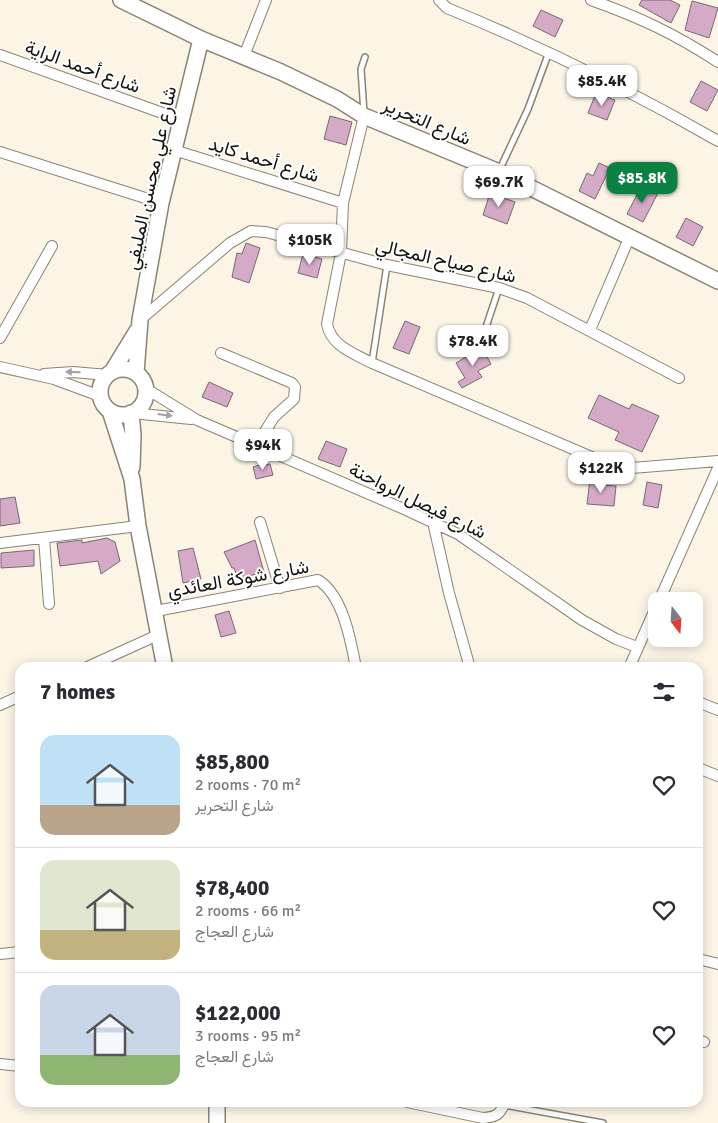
<!DOCTYPE html>
<meta charset="utf-8">
<style>
:root{--surface:#fff;--page:#f2f2f3;--text:#2b2b33;--muted:#7c7c81;--line:#e1e1e2;--accent:#0b8043}
body{margin:0;font-family:Signika,Vazirmatn,sans-serif;background:var(--page);color:var(--text);height:100vh;display:flex;flex-direction:column;font-size:19px;white-space:nowrap}
*{box-sizing:border-box;margin:0}
p{font-size:16px;color:var(--muted)}
.icon{flex:none;width:28px;height:28px;fill:none;stroke:currentColor;stroke-width:2;stroke-linecap:round;stroke-linejoin:round}
.map{position:relative;flex:1;overflow:hidden}
.panel{position:absolute;left:15px;top:662px;width:688px;height:445px;display:flex;flex-direction:column;background:var(--surface);border-radius:15px;box-shadow:0 2px 12px #0003}
.panel>*{flex:none}
.needle{width:32px;rotate:163deg}
.controls{position:absolute;left:648px;top:592px;display:grid;gap:10px}
.controls a{display:grid;place-items:center;width:55px;height:55px;border-radius:10px;background:var(--surface);box-shadow:0 2px 12px #0003;font-size:25px}
.price{position:absolute;translate:-50% -42px;padding:0 11px;border-radius:10px;background:#fff;color:#222;font-size:16px;line-height:32px;filter:drop-shadow(0 1px 2px #0008)}
.price::after{content:'';position:absolute;left:50%;top:30px;width:15px;height:11px;margin-left:-8px;background:inherit;clip-path:polygon(0 0,100% 0,50% 100%)}
.price.selected{background:var(--accent);color:#fff}
ul{padding:0;list-style:none}
li{display:flex;align-items:center;gap:15px;height:125px;padding:0 25px}
li+li{border-top:1px solid var(--line)}
li span{display:grid;place-items:center;flex:none;width:140px;height:100px;border-radius:15px;color:#555}
li>.icon{margin-inline-start:auto}
span .icon{width:60px;height:60px;fill:#fffc;stroke-width:1}
li b{font-size:21px}
h2{display:flex;justify-content:space-between;align-items:center;height:60px;padding:0 25px;font-size:21px}
.map>svg:first-child{display:block}
.building{fill:#d5aac7;stroke:#776972}
.lines{fill:none;stroke-linecap:round;stroke-linejoin:round}
.lane-casing{stroke:#8a8476;stroke-width:8}
.street-casing{stroke:#8a8476;stroke-width:12}
.secondary-casing{stroke:#8a8476;stroke-width:18}
.lane{stroke:#fff;stroke-width:5}
.street{stroke:#fff;stroke-width:10}
.secondary{stroke:#fff;stroke-width:15}
.oneway{fill:#a1a09e}
.labels{text-anchor:middle;stroke-width:4;stroke-linejoin:round;paint-order:stroke}
.street-label{font-size:19px;fill:#14120d;stroke:#fff}
</style>
<div class="map">
<svg width="718" height="1123" viewBox="0 0 718 1123">
<rect width="100%" height="100%" fill="#fcf5e6"/>
<path class="building" d="M642,0H670L680,5L671,23L639,5Z
M692,1L718,8L709,38L685,30Z
M541,10L563,20L555,37L533,26Z
M701,81L718,90L707,111L690,102Z
M596,93L615,100L607,120L588,113Z
M330,116L352,122L346,145L324,139Z
M599,163L610,168L595,199L579,191L587,173L593,176Z
M642,185L658,193L643,222L627,214Z
M490,193L515,202L507,224L483,215Z
M686,218L703,227L693,246L676,237Z
M246,243L260,248L249,283L232,277L237,253L242,254Z
M303,254L322,259L317,278L298,273Z
M405,321L420,327L409,354L393,348Z
M483,350L491,364L478,371L482,377L462,388L458,382L465,378L456,363L476,351Z
M209,382L233,393L227,407L202,397Z
M599,395L629,409L632,404L659,416L642,452L615,440L619,432L588,418Z
M326,441L347,449L340,467L318,459Z
M265,463L266,465L270,464L273,475L256,479L253,467Z
M590,479L602,480V485L616,486L614,506L587,504Z
M647,482L662,485L658,508L643,505Z
M15,497L20,523L0,526V499Z
M107,538L115,542L120,561L101,574L98,561L60,566L57,543L82,540V543Z
M255,540L264,572L238,579L234,568H232L224,552Z
M193,548L201,579L183,583L178,551Z
M34,550V566L1,568V553Z
M229,611L236,633L221,637L215,615Z"/>
<g class="lines">
<g class="lane-casing">
<path id="lane" d="M364,113L361,69L365,57
M499,171L528,109L549,52
M479,348L499,288
M372,363L387,265
M504,1105L603,1123"/>
</g>
<g class="street-casing">
<path id="street" d="M439,0L447,8C540,46 631,91 718,141
M591,0C639,17 675,34 718,62
M0,55L182,120
M244,56L266,0
M364,116L343,203L341,253L327,324C331,346 353,353 372,363L608,464L632,468L718,461
M174,150L343,203
M0,152L161,203
M140,320L230,243L251,231L266,232L387,265L499,288L527,298L679,378
M590,330L630,236
M0,338L52,246
M221,353L292,383L295,387L294,399L274,417L256,446
M0,367L54,379L100,396
M44,374L73,372L108,375
M145,388L197,420L404,509L458,534L582,620L616,639L637,647
M132,413L191,419
M260,522L280,588
M433,522L449,593L470,668
M44,538L49,604
M0,543L138,526
M659,601L718,468
M156,611L318,580C343,595 351,641 356,668
M85,668L160,634
M629,668L656,607
M698,702L718,710
M0,705L20,696
M698,768L718,776
M0,954L20,952
M698,959L718,964
M698,1040L704,1042
M0,1064L20,1066
M407,1102L483,1118C496,1117 500,1115 505,1102"/>
</g>
<g class="secondary-casing">
<path id="secondary" d="M121,0L201,39L281,72L337,99L364,116L499,172L718,281
M100 392a23 23 0 1 1 46 0a23 23 0 1 1-46 0Z
M112,372L137,331
M136,373L140,320L161,203L201,39
M110,411L132,479L138,526L165,668
M131,413L133,435L132,467
M217,1102V1123"/>
</g>
<use href="#lane" class="lane"/>
<use href="#street" class="street"/>
<use href="#secondary" class="secondary"/>
</g>
<defs><path id="oneway-solid" d="M-6-.8H1V-3.2L6.5 0L1 3.2V.8H-6Z" transform="scale(1.25)"/></defs>
<g class="oneway">
<use href="#oneway-solid" transform="translate(73 372) rotate(-179)"/>
<use href="#oneway-solid" transform="translate(165 415) rotate(7)"/>
</g>
<g class="labels">
<g class="street-label">
<text transform="translate(83 66) rotate(20)" y="7">شارع أحمد الراية</text>
<text transform="translate(427 121) rotate(23)" y="7">شارع التحرير</text>
<text transform="translate(264 159) rotate(17)" y="7">شارع أحمد كايد</text>
<text transform="translate(150 178) rotate(-78)" y="7">شارع علي محسن المليفي</text>
<text transform="translate(446 260) rotate(13)" y="7">شارع صياح المجالي</text>
<text transform="translate(418 500) rotate(26)" y="7">شارع فيصل الرواحنة</text>
<text transform="translate(238 578) rotate(-10)" y="7">شارع شوكة العائدي</text>
</g>
</g>
</svg>
<div class="controls">
<a><svg class="needle" viewBox="-14 -14 28 28"><path d="M0-13l5 13h-10z" fill="#e53935"/><path d="M0 13l5-13h-10z" fill="#7c7c81"/></svg></a>
</div>
<b class="price" style="left:602px;top:107px">$85.4K</b>
<b class="price selected" style="left:642px;top:204px">$85.8K</b>
<b class="price" style="left:499px;top:208px">$69.7K</b>
<b class="price" style="left:310px;top:266px">$105K</b>
<b class="price" style="left:473px;top:367px">$78.4K</b>
<b class="price" style="left:263px;top:471px">$94K</b>
<b class="price" style="left:601px;top:494px">$122K</b>
<section class="panel">
<h2>7 homes<svg class="icon" aria-label="filters" viewBox="0 0 24 24"><path d="M4 7h16M4 17h16"/><circle cx="9" cy="7" r="2"/><circle cx="15" cy="17" r="2"/></svg></h2>
<ul>
<li><span style="background:linear-gradient(#bfe0f5 70%,#b9a48a 0)"><svg class="icon" aria-label="home" viewBox="0 0 24 24"><path d="M3 11l9-7 9 7M6 9v11h12V9"/></svg></span><div><b>$85,800</b><p>2 rooms · 70 m²</p><p>شارع التحرير</p></div><svg class="icon" aria-label="heart" viewBox="0 0 24 24"><path d="M12 20l-8-8c-3-5 5-10 8-4 3-6 11-1 8 4z"/></svg></li>
<li><span style="background:linear-gradient(#dfe7d0 70%,#c2b280 0)"><svg class="icon" aria-label="home" viewBox="0 0 24 24"><path d="M3 11l9-7 9 7M6 9v11h12V9"/></svg></span><div><b>$78,400</b><p>2 rooms · 66 m²</p><p>شارع العجاج</p></div><svg class="icon" aria-label="heart" viewBox="0 0 24 24"><path d="M12 20l-8-8c-3-5 5-10 8-4 3-6 11-1 8 4z"/></svg></li>
<li><span style="background:linear-gradient(#c9d6e8 70%,#8fb573 0)"><svg class="icon" aria-label="home" viewBox="0 0 24 24"><path d="M3 11l9-7 9 7M6 9v11h12V9"/></svg></span><div><b>$122,000</b><p>3 rooms · 95 m²</p><p>شارع العجاج</p></div><svg class="icon" aria-label="heart" viewBox="0 0 24 24"><path d="M12 20l-8-8c-3-5 5-10 8-4 3-6 11-1 8 4z"/></svg></li>
</ul>
</section>
</div>
